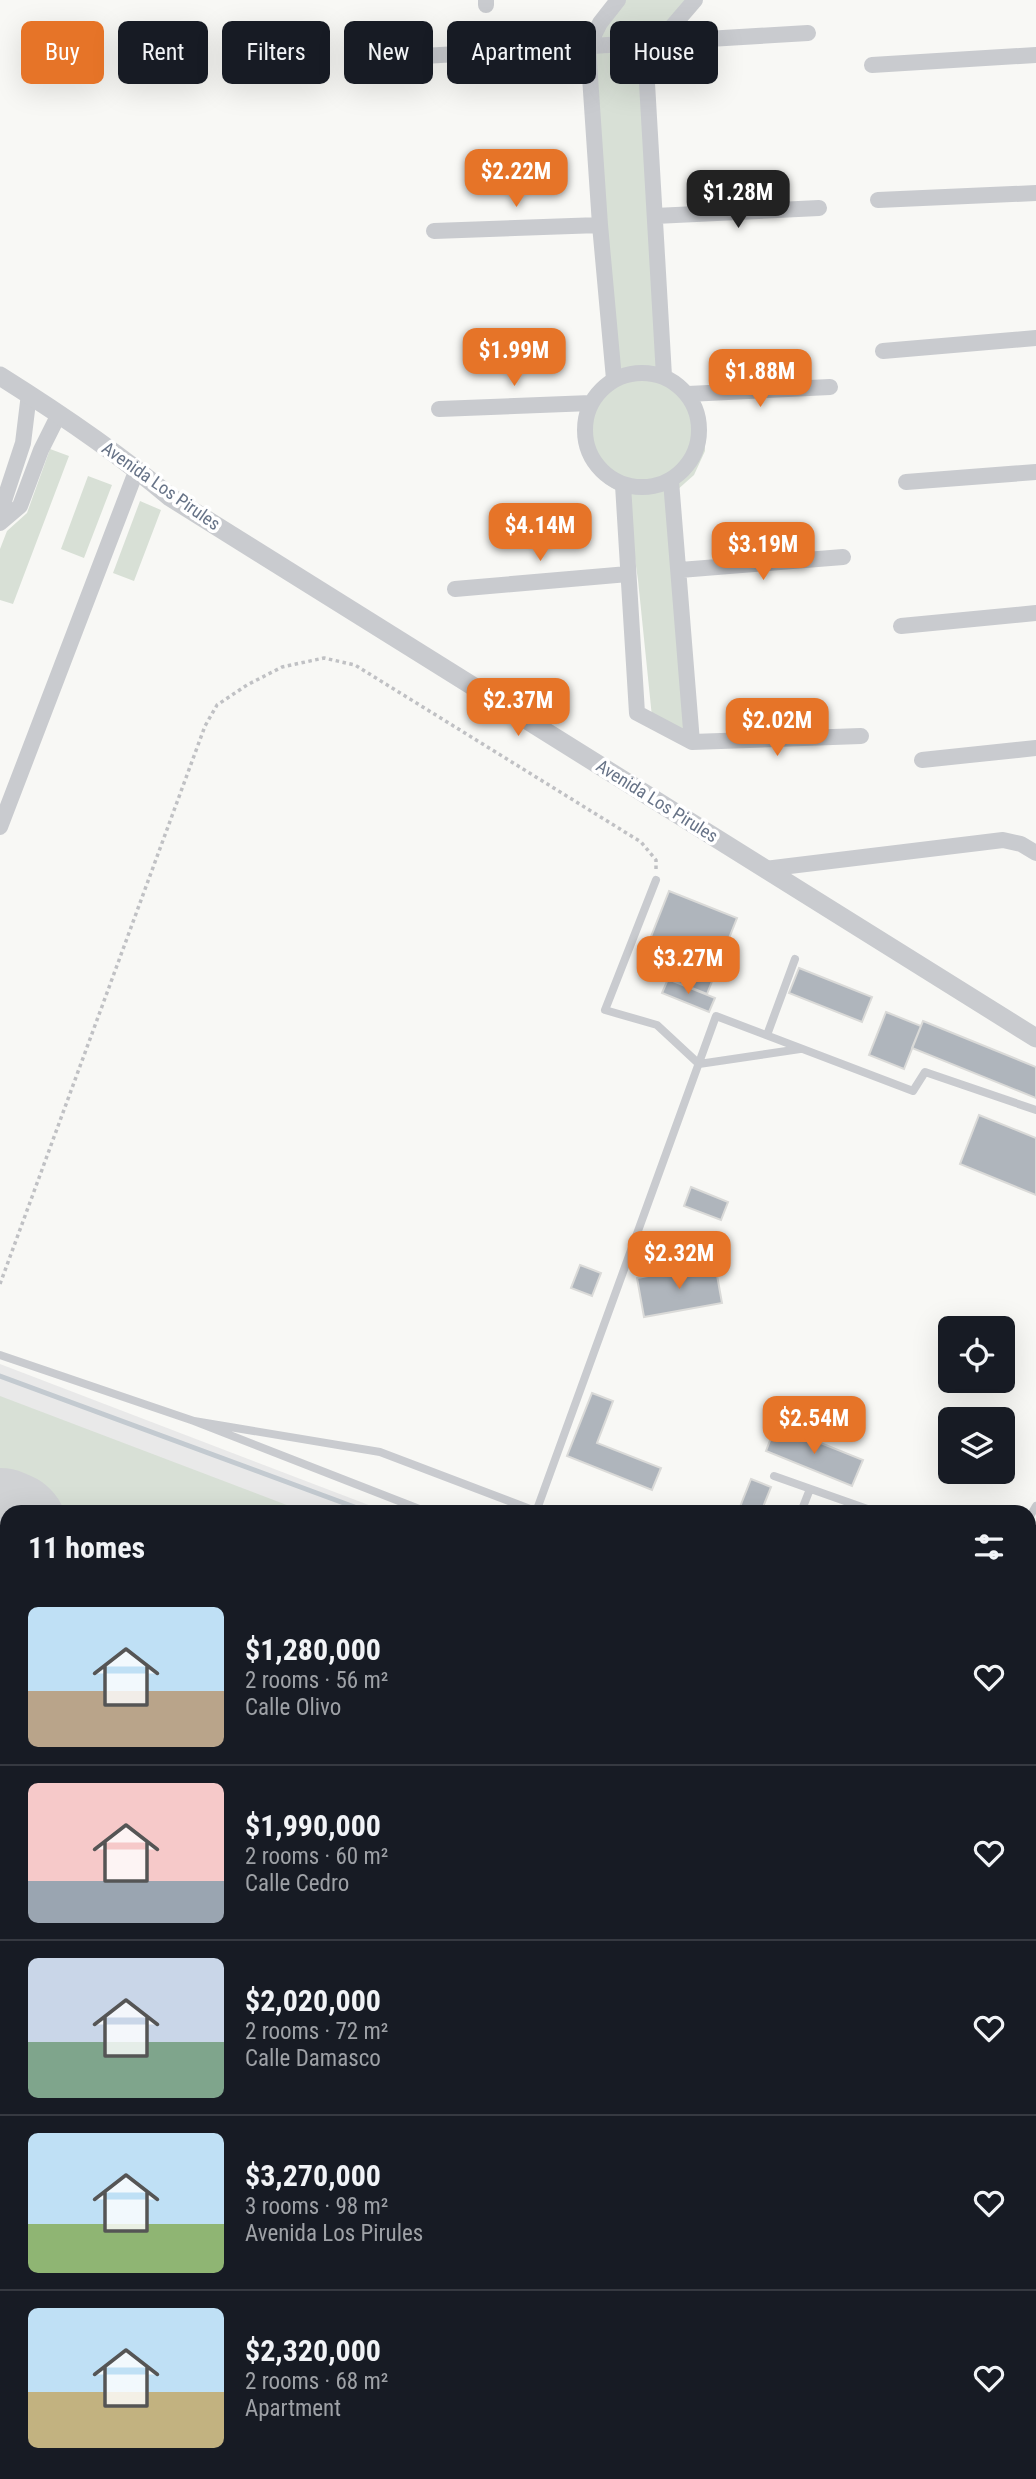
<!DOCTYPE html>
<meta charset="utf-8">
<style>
:root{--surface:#171b24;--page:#20242c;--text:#f1f3f6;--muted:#9ea1a6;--line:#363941;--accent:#e67428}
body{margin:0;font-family:"Roboto Condensed",sans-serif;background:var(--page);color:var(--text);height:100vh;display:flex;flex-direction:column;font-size:26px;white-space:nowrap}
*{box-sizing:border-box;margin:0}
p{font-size:23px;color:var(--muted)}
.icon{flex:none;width:38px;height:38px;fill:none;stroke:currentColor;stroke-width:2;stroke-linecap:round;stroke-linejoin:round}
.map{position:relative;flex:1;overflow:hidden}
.sheet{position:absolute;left:0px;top:1505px;width:1036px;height:975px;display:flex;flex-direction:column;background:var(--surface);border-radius:21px 21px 0 0;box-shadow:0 7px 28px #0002}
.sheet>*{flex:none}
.guide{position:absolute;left:21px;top:21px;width:994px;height:63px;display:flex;gap:14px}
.buttons{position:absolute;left:938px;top:1316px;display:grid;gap:14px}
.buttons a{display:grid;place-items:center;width:77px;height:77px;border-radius:10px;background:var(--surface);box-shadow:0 7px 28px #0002;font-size:35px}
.price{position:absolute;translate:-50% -60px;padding:0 16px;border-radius:14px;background:var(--accent);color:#fff;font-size:23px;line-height:46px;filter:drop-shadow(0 2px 4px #0008)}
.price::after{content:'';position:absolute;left:50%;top:42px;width:21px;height:16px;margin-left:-10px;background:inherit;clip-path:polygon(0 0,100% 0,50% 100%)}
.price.active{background:#222;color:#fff}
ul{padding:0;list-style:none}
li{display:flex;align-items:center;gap:21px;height:175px;padding:0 28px}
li+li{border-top:2px solid var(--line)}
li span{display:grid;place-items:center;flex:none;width:196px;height:140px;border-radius:10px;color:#555}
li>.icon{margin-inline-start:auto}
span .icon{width:84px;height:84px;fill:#fffc;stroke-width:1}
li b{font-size:30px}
h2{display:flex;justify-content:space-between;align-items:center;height:84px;padding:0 28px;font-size:30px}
.chip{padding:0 24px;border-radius:10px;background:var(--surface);box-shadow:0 7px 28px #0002;font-size:24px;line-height:63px}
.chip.active{background:var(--accent);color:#fff}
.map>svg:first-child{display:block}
.built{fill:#e9e9e9}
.green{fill:#d8e0d6}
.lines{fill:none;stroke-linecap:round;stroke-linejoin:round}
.stream{stroke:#c3cad0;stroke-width:5}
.runway{stroke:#d0d2d4;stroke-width:122}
.building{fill:#afb5bc;stroke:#dadad8;stroke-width:2}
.path{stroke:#c0c1c4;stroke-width:3.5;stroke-dasharray:3.5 3.5;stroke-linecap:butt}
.service{stroke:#c9cbcf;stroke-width:8}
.minor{stroke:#c9cbcf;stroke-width:16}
.tertiary{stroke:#c9cbcf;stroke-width:19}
.labels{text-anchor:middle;stroke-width:7;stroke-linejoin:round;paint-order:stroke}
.street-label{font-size:18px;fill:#677387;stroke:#fff}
</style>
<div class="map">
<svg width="1036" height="2479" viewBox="0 0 1036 2479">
<rect width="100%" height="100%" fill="#f8f8f5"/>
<path class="built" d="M0,1364L387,1512H7V1668L0,1665Z
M1029,1758L1036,1761V2264L1029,2263Z
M0,2406L7,2407V2473H46L45,2479H0Z"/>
<path class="green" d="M618,0H695L644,58L668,382L694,401L705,425V451L694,475L676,491L688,737L652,717L638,580L626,496C619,491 609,487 603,481C573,447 585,411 617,385L586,50Z
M50,449L69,456L13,604L0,600V549L7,531L27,513Z
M88,476L112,485L84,558L61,549Z
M140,501L161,510L134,581L113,573Z
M0,1396L305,1512H57L0,1490Z
M0,1568L7,1571V1663L0,1660Z
M0,1665L7,1668V1990L0,1989Z
M1029,1788L1036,1790V1886L1029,1883Z
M1029,1960L1036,1962V2058L1029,2056Z"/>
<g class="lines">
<path class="stream" d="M0,1376L368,1512
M1029,1768L1036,1771"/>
<path class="runway" d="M0,1529L7,1532
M1029,1921L1036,1924"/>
</g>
<path class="building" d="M669,891L737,918L707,994L639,967Z
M799,968L872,997L862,1022L789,993Z
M668,979L715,998L709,1012L662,993Z
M886,1012L921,1026L904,1069L869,1055Z
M923,1021L1036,1067V1098L912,1048Z
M979,1115L1036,1138V1195L960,1164Z
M691,1187L728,1202L721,1220L684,1206Z
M715,1264L722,1303L644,1317L637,1278Z
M580,1265L601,1273L592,1296L571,1288Z
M592,1393L613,1401L597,1443L661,1468L652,1490L567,1456Z
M776,1425L863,1460L852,1486L766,1451Z
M751,1479L771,1487L761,1512H738Z"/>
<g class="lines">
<path class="path" d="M0,1284L205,726L217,705L247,685L282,667L324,658L355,665L641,842L656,860V869"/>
<path class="service" d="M656,880L605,1010L657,1025L699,1064L800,1049
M767,1035L795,959
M0,1355L194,1421
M774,1476L876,1512
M427,1512L194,1421L380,1452L538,1512
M536,1512L716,1016L913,1091L925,1072L1036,1110
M801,1512L810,1489
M1029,1518L1036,1506
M1029,1700L1036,1703
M1029,1741L1036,1744
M0,2420L7,2422
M536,2473L579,2479
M187,2479L188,2473
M280,2479L281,2473
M719,2479L727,2473
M965,2479L966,2473"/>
<path class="minor" d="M486,0V5
M424,56L808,33
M872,65L1036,55
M878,200L1036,193
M655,216L819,208
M434,231L600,225
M883,351L1036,338
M585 430a57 57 0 1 1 114 0a57 57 0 1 1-114 0Z
M664,376L646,66L658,43L695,0
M614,379L600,225L588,47L600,23L618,0
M688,394L830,387
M439,409L591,403
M906,482L1036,472
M623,485L637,713L692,742L671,481
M0,513L23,443L29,394
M0,523L20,506L41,450L59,414
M680,570L843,557
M455,589L628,574
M901,626L1036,613
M692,742L861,736
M922,760L1036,748
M0,827L137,469
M765,869L1003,840L1021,844L1036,853
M0,2191L7,2192
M0,2221L7,2223
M78,2479L80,2473
M501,2479L502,2473"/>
<path class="tertiary" d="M0,376C59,413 117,452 170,497L1036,1038"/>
</g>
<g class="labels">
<g class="street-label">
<text transform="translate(161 486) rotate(35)" y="6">Avenida Los Pirules</text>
<text transform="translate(657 801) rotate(32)" y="6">Avenida Los Pirules</text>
</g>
</g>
</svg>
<div class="buttons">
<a><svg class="icon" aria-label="locate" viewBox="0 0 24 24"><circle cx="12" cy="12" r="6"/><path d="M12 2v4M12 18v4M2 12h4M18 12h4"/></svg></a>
<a><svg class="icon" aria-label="layers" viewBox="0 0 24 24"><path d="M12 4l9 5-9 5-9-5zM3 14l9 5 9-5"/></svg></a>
</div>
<b class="price" style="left:516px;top:209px">$2.22M</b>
<b class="price active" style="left:738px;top:230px">$1.28M</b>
<b class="price" style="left:514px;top:388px">$1.99M</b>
<b class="price" style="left:760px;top:409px">$1.88M</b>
<b class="price" style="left:540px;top:563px">$4.14M</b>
<b class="price" style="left:763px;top:582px">$3.19M</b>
<b class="price" style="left:518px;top:738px">$2.37M</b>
<b class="price" style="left:777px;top:758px">$2.02M</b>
<b class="price" style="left:688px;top:996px">$3.27M</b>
<b class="price" style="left:679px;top:1291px">$2.32M</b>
<b class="price" style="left:814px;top:1456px">$2.54M</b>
<div class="guide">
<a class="chip active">Buy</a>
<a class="chip">Rent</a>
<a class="chip">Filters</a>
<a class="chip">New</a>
<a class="chip">Apartment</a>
<a class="chip">House</a>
</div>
<section class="sheet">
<h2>11 homes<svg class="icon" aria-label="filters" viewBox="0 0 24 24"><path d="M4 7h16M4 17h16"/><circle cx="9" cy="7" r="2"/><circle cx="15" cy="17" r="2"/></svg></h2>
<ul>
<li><span style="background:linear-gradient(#bfe0f5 60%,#b9a48a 0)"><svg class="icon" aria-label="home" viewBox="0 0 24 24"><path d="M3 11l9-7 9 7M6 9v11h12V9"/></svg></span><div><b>$1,280,000</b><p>2 rooms · 56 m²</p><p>Calle Olivo</p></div><svg class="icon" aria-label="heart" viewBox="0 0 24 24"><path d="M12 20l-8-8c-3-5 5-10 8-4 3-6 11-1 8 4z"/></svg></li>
<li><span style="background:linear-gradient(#f6c9c9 70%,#9aa5b1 0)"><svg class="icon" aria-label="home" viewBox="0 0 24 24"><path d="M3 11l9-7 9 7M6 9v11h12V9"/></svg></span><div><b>$1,990,000</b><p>2 rooms · 60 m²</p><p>Calle Cedro</p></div><svg class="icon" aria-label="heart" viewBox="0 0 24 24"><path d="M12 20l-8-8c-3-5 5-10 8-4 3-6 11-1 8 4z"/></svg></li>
<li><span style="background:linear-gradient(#c9d6e8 60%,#7fa58c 0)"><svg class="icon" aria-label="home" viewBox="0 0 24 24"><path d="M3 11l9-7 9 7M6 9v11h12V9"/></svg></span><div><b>$2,020,000</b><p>2 rooms · 72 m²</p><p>Calle Damasco</p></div><svg class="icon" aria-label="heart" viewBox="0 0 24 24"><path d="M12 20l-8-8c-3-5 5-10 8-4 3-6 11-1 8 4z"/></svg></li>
<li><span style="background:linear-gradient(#bfe0f5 65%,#8fb573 0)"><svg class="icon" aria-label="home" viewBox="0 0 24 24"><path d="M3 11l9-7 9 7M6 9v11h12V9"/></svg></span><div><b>$3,270,000</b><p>3 rooms · 98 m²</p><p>Avenida Los Pirules</p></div><svg class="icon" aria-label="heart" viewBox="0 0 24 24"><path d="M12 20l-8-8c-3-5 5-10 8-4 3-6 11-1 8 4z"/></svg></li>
<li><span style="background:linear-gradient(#bfe0f5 60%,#c2b280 0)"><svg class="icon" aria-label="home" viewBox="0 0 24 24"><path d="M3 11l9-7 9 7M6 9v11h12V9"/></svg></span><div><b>$2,320,000</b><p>2 rooms · 68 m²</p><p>Apartment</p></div><svg class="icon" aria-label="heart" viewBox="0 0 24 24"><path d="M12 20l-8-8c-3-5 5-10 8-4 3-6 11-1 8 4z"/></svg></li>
</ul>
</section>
</div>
